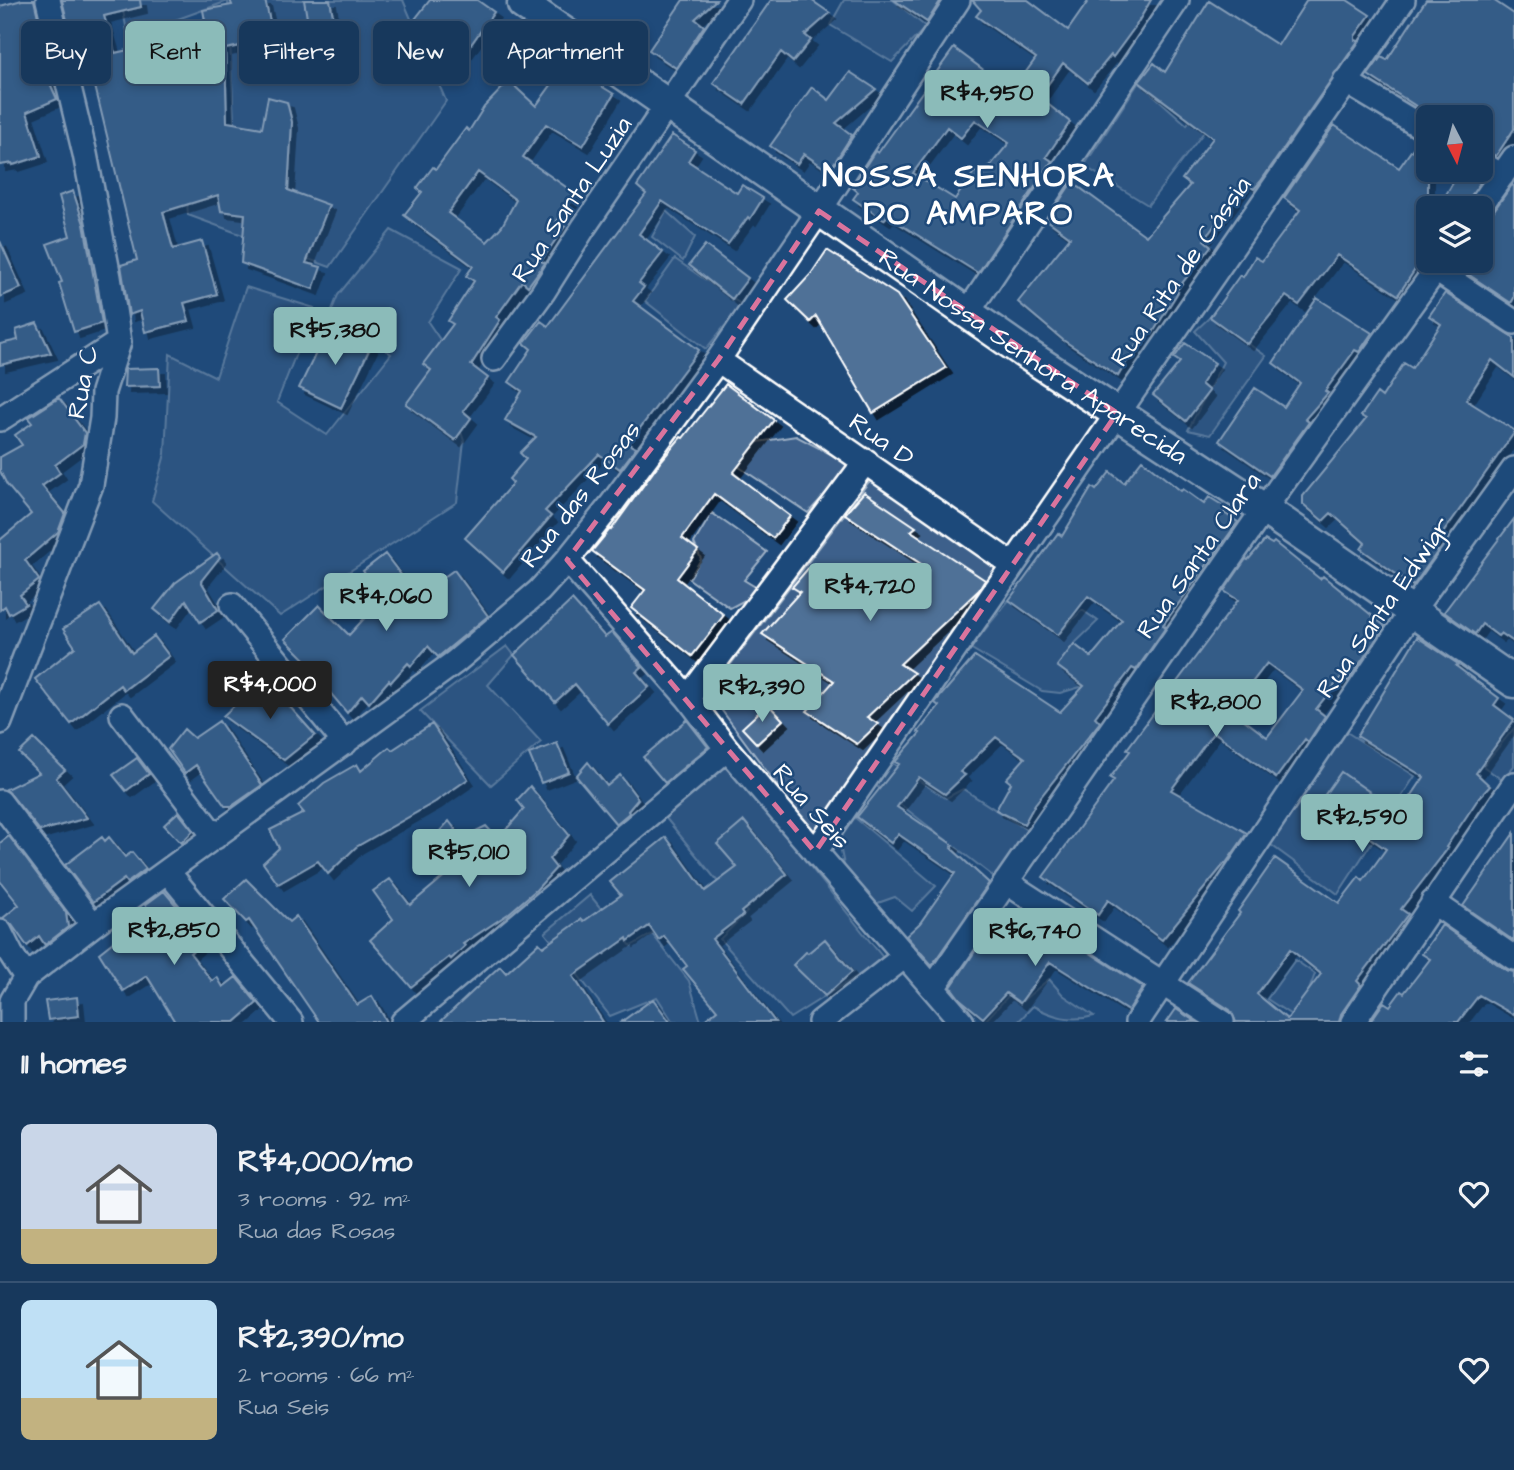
<!DOCTYPE html>
<meta charset="utf-8">
<style>
:root{--surface:#17385c;--page:#203f62;--text:#f1f3f6;--muted:#9eacbb;--line:#365272;--accent:#8bbbb9}
body{margin:0;font-family:"Architects Daughter",sans-serif;background:var(--page);color:var(--text);height:100vh;display:flex;flex-direction:column;font-size:26px;white-space:nowrap}
*{box-sizing:border-box;margin:0}
p{font-size:23px;color:var(--muted)}
.icon{flex:none;width:38px;height:38px;fill:none;stroke:currentColor;stroke-width:2;stroke-linecap:round;stroke-linejoin:round}
.map{position:relative;height:1022px;overflow:hidden}
.sheet{display:flex;flex-direction:column;background:var(--surface);flex:1}
.sheet>*{flex:none}
.top-card{position:absolute;left:21px;top:21px;width:700px;height:63px;display:flex;gap:14px}
.needle{width:46px;rotate:174deg}
.fabs{position:absolute;left:1416px;top:105px;display:grid;gap:14px}
.fabs a{display:grid;place-items:center;width:77px;height:77px;border-radius:10px;background:var(--surface);box-shadow:0 4px 10px #0003,0 0 0 2px var(--line);font-size:35px}
.price{position:absolute;translate:-50% -60px;padding:0 16px;border-radius:7px;background:var(--accent);color:#111;font-size:23px;line-height:46px;filter:drop-shadow(0 2px 4px #0008)}
.price::after{content:'';position:absolute;left:50%;top:42px;width:21px;height:16px;margin-left:-10px;background:inherit;clip-path:polygon(0 0,100% 0,50% 100%)}
.price.on{background:#222;color:#fff}
ul{padding:0;list-style:none}
li{display:flex;align-items:center;gap:21px;height:175px;padding:0 21px}
li+li{border-top:2px solid var(--line)}
li span{display:grid;place-items:center;flex:none;width:196px;height:140px;border-radius:10px;color:#555}
li>.icon{margin-inline-start:auto}
span .icon{width:84px;height:84px;fill:#fffc;stroke-width:1}
li b{font-size:30px}
h2{display:flex;justify-content:space-between;align-items:center;height:84px;padding:0 21px;font-size:30px}
.chip{padding:0 24px;border-radius:10px;background:var(--surface);box-shadow:0 4px 10px #0003,0 0 0 2px var(--line);font-size:24px;line-height:63px}
.chip.on{background:var(--accent);color:#111}
.map>svg:first-child{display:block}
.green{fill:#3c618b;stroke:#9eb0c5;stroke-width:2}
.building{fill:#507197;stroke:#fff;stroke-width:2;fill-rule:evenodd;filter:url(#shadow)}
.lines{fill:none;stroke-linecap:round;stroke-linejoin:round}
.minor-casing{stroke:#fff;stroke-width:28}
.major-casing{stroke:#fff;stroke-width:35}
.minor{stroke:#1f4a7a;stroke-width:23}
.major{stroke:#1f4a7a;stroke-width:30}
.marked{fill:none;stroke:#da749d;stroke-width:5;stroke-dasharray:14 9;stroke-linejoin:round}
.labels{text-anchor:middle;stroke-width:5;stroke-linejoin:round;paint-order:stroke}
.street-label{font-size:26px;fill:#fff;stroke:#1f4a7a}
.district-label{font-size:33px;font-weight:bold;letter-spacing:2px;fill:#fff;stroke:#1f4a7a}
</style>
<div class="map">
<svg width="1514" height="1022" viewBox="0 0 1514 1022">
<defs>
<filter id="shadow"><feDropShadow dx="6" dy="6" stdDeviation="0" flood-color="#0009"/></filter>
</defs>
<rect width="100%" height="100%" fill="#1f4a7a"/>
<filter id="ink" filterUnits="userSpaceOnUse"><feTurbulence type="fractalNoise" baseFrequency=".0143" numOctaves="2"/><feDisplacementMap in="SourceGraphic" scale="14" xChannelSelector="R" yChannelSelector="G"/><feConvolveMatrix kernelMatrix="1 2 1 2 8 2 1 2 1" color-interpolation-filters="sRGB"/></filter>
<g filter="url(#ink)">
<path class="green" d="M121,0H403L446,101L330,267L188,215L183,152L235,141L228,1L128,37Z
M844,0H893L926,27L892,62L830,25Z
M1139,82L1187,125L1201,99L1220,111L1148,205L1084,166Z
M666,211L695,237L683,261L652,237Z
M391,230L462,268L428,322L449,353L442,372L464,441L457,502L280,616L152,501L165,454L170,354L216,377L246,287L314,308L277,402L327,435L391,354L332,310L338,295Z
M675,259L742,305L706,349L645,301Z
M1210,317L1266,356L1210,435L1188,430L1223,362L1195,331Z
M739,428L758,442L796,436L852,465L808,513L724,457Z
M871,479L999,570L813,834L709,693Z
M712,513L767,552L744,580L762,591L730,608L689,579L701,559L694,543Z
M1009,600L1058,635L1082,610L1098,621L1074,644L1084,686L1060,693L1042,691L970,648Z
M507,646L514,655L488,685L541,742L491,785L420,711Z
M1514,728V766L1502,780L1483,766Z
M1345,731L1415,776L1338,894L1267,842Z
M726,761L884,959L790,1018L720,939L747,912L718,882L665,817Z
M889,761L946,798L963,789L1033,834L994,877L874,784Z
M853,816L936,886L912,911L895,897L875,904L845,870L839,841Z
M590,895L631,946L652,934L689,981L701,1022H673L657,997L610,1016L545,933Z
M1295,960L1315,974L1308,993L1342,1020L1341,1022H1302L1267,999Z
M1049,979L1063,995L1094,1016C1071,1022 1053,1017 1033,1006L1018,1022H984L1009,995L1020,1003Z"/>
<path class="building" d="M22,0H34L50,68L44,70L57,99L27,112L41,156L13,165L12,163L0,165V6Z
M62,0H140L141,7L104,16L115,53L158,43L156,31L205,21L203,10L232,5L230,0H265L274,39L225,49L227,122L262,128L268,97L287,102L292,122L288,190L329,205L306,263L321,267L313,289L241,263L245,214L221,211L218,195L163,212L173,249L202,241L217,294L184,303L189,321L145,332L140,311L129,315L121,265L137,260L87,53L76,57Z
M304,0H330L337,38L311,42Z
M430,0H477L494,12L450,74L401,37Z
M683,0H716L695,19L704,26L676,68L649,50Z
M771,0H811L830,13L805,35L811,40L793,62L781,52L744,104L713,83Z
M894,0H941L927,22Z
M972,0H1028L1068,30L1089,0H1151L1135,27L1113,57L1111,55L1088,83L1063,63L1039,97L1070,122L1046,157L1052,161L978,273L887,216L884,220L853,199L858,192L852,187L875,151L878,153L954,48L1012,91L1036,58L976,16L981,10ZM975,120L1009,143L982,176L975,171L955,199L913,173L947,127L961,138Z
M1307,0H1347L1370,15L1355,36V40L1358,41L1261,181L1254,189L1245,183L1204,240L1211,246L1176,291L1178,292L1152,334L1145,330L1118,376L1063,340L1018,302L1070,237L1047,220L1072,182L1146,236L1190,185L1182,179L1213,138L1139,82L1154,63L1165,72L1209,1L1278,45Z
M1426,0H1493L1514,14V129L1496,156L1480,149V117H1433L1368,75L1381,57L1387,60Z
M565,66L586,81L588,78L614,94L583,146L546,124L523,157L576,194L557,221L565,226L541,261L545,263L528,286L522,281L496,317L500,320L471,365L488,378L463,411L471,418L455,440L406,404L431,370L423,364L453,324L448,321L474,281L466,276L473,266L404,215L422,192L417,188L433,167L436,169L466,128L469,131L484,107L509,81L536,106ZM478,172L516,200L502,226L487,242L448,213Z
M850,72L876,89L836,123L852,135L829,171L804,154L797,164L770,146L812,87L829,100Z
M1334,125L1399,168L1418,141L1428,145V250L1398,295L1337,255L1299,305L1286,296L1247,344L1210,317L1240,275L1243,277L1255,257L1262,261L1300,210L1284,198Z
M672,135L695,150L688,161L737,193L742,185L763,198L750,219L748,217L728,244L662,201L639,234L663,252L639,283L644,287L633,301L699,350L628,444L636,448L620,469L599,454L545,511L551,516L503,572L465,538L513,483L509,479L526,459L520,453L536,437L505,420L522,391L509,382L531,349L524,343L541,321L548,326L646,194L637,186Z
M1460,171L1480,183L1468,200L1465,208H1438Z
M1512,185L1514,186V298L1511,303L1462,270L1466,261H1480V222L1490,216Z
M73,191L84,224L102,323L74,332L59,283L62,282L47,244L70,236L59,196Z
M0,241L21,288L0,297Z
M705,245L748,278L732,299L689,265Z
M827,250L897,295L946,368L873,413L816,316L810,322L787,300L811,274Z
M1445,293L1514,338V377L1492,360L1466,400L1514,430V433L1433,547L1438,551L1413,586L1361,549L1365,543L1331,513L1323,521L1303,504V496L1366,419L1361,416L1377,393L1382,397L1404,363L1412,368L1441,324L1429,316Z
M1317,298L1372,333L1359,352L1355,350L1325,391L1328,393L1305,419L1309,422L1270,476L1219,441L1255,388L1284,407L1300,383L1273,363Z
M37,323L51,353L0,365V344L18,340L16,330Z
M325,326L371,346L341,408L299,388L316,353L313,352Z
M1185,343L1215,363L1201,384L1209,391L1186,421L1153,395L1180,362L1174,358Z
M159,368L160,386L124,387L125,369Z
M726,384L774,420L733,473L790,516L773,538L714,494L682,538L698,550L677,578L724,615L692,656L631,608L645,590L592,551L610,529L611,530L661,461L681,437L683,438Z
M59,398L85,433L83,444L55,465L60,473L42,486L65,513L58,532L25,560L39,580L20,595L26,604L9,614L5,606L0,610V540L31,514L7,485L0,471V457L22,445L15,435L32,423L28,418Z
M1142,460L1181,491L1183,489L1204,504L1209,497L1227,508L1224,513L1238,522L1163,625L1166,627L1136,670L1132,668L1095,717L1100,722L1035,804L1024,824L996,810L1011,783L1006,779L1025,758L996,737L960,772L965,775L945,794L919,777L897,807L953,845L951,848L989,883L932,965L906,936L920,923L955,873L898,834L891,843L857,817L899,764L895,762L920,733L918,732L939,706L935,703L938,699L975,656L1060,712L1084,686L1057,666L1074,644L1091,657L1122,620L1088,596L1058,635L1009,600L1058,533L1062,536L1092,487L1096,490L1110,472L1124,483Z
M864,492L916,527L911,531L985,580L979,590L900,664L914,673L867,717L878,724L857,744L807,711L834,681L762,634L800,592L792,587L811,565L874,608L889,591L894,594L921,564L845,514Z
M1514,519V642L1501,633L1498,636L1482,624L1475,634L1444,612Z
M1265,540L1272,544L1274,542L1320,579L1323,576L1385,626L1348,681L1342,676L1316,709L1325,716L1308,742L1305,739L1276,778L1214,732L1171,790L1247,833L1226,863H1225L1162,940L1108,900L1098,915L1043,877L1114,780L1110,778L1130,751L1127,749L1238,600L1224,591L1246,559L1248,560ZM1267,663L1303,690L1267,737L1231,710Z
M217,553L220,557L201,581L218,610L200,622L186,600L170,622L154,609L175,583Z
M385,554L414,592L425,582L430,587L454,570L488,616L438,657L428,646L411,666L408,663L391,682L389,680L369,703L362,695L347,713L306,664L308,662L285,639L319,605L349,635L383,598L363,571Z
M572,600L605,637L612,632L642,667L636,672L649,687L608,724L575,684L555,702L514,655Z
M100,605L132,653L154,636L169,656L124,690L120,685L71,724L35,679L75,647L63,629Z
M1417,637L1458,664L1456,666L1499,698L1494,705L1514,720L1476,773L1490,786L1478,799L1446,847L1448,848L1401,909L1408,914L1357,981L1361,985L1341,1014L1339,1022H1236L1230,1010L1188,983L1240,913L1238,911L1275,858L1339,903L1359,877L1363,881L1386,849L1319,803L1341,772L1400,813L1424,777L1357,736ZM1290,949L1321,974L1287,1019L1257,994Z
M264,678L315,735L284,760L223,716Z
M768,704L783,720L757,744L742,728Z
M687,720L708,747L665,783L643,757Z
M219,721L262,785L232,806H225L196,765L185,773L168,749L184,729L194,738Z
M432,724L468,779L435,802L356,847L328,874L318,861L278,884L263,863L279,848L270,830L304,813L298,806L324,783L357,764L361,771L389,747L392,750Z
M34,739L65,770L56,778L87,818L40,831L6,789L39,773L19,753Z
M557,743L569,772L541,783L529,754Z
M137,758L149,774L126,791L113,775Z
M588,762L607,786L620,775L638,799L628,811L629,813L616,824L576,776Z
M530,786L569,835L549,859L556,868L536,890L508,914L463,944L465,946L451,959L449,957L411,987L370,940L393,919L373,891L390,879L410,905L448,873L427,845L449,821L462,838L486,826L498,839L524,809L517,800Z
M178,812L193,831L181,843L164,825Z
M744,821L787,874L741,912L743,915L712,939L775,1022H702L717,1010L683,969L687,966L664,936L659,940L649,926L628,941L627,938L573,976L603,1022H440L500,966L506,973L539,943L543,947L582,919L584,921L621,895L610,882L666,837L705,891L737,867L717,844Z
M1514,833V941L1463,906Z
M9,836L66,913L68,927L45,945L39,936L27,946L12,925L3,918L19,905L0,881V843Z
M102,837L105,841L109,837L125,857L132,852L146,869L127,883L124,879L93,902L65,865Z
M246,879L289,922L296,916L357,1005L372,996L387,1022H319L249,920L246,922L224,899Z
M164,891L205,940L190,953L212,981L217,977L223,987L236,977L257,1003L235,1022H175L147,976L123,991L99,953L151,912L145,905Z
M1023,910L1143,987L1128,1011L1050,962L1020,1003L1006,993L983,1018L960,999L951,987L982,941L997,952Z
M1442,925L1506,970L1514,972V1015L1479,995L1458,1022H1370L1384,1002L1390,1006L1401,991L1404,993L1430,959L1422,954Z
M825,939L852,972L825,996L793,965L806,952L808,953Z
M77,997L79,1016L48,1020L45,1001Z
M653,999L670,1022H621Z
M1176,1009L1196,1022H1167Z"/>
<g class="lines">
<g class="minor-casing">
<path id="minor" d="M1345,81L1428,131
M1480,163L1502,176
M1479,208L1514,158
M1436,270L1514,322
M968,312L1177,0
M494,359L543,292L584,227L739,0
M718,360L1013,565
M0,419L119,342
M567,560L688,698L727,749L962,1022
M232,605L345,743
M688,698L866,461
M122,715L215,837
M0,722L91,485L102,418L103,392L119,342L109,277L85,154L48,0
M0,802L93,925
M815,852L1403,0
M168,872L291,1022
M1006,882L1222,1022
M1433,902L1514,958
M0,932L11,954L26,977
M933,988L1264,509L1442,261
M12,1022V1001L26,977L93,925L455,662L539,591L567,560L611,505L718,360L819,211L958,0
M403,1022L727,749
M820,1022L905,956
M1137,1022L1412,611L1514,469
M1353,1022L1514,784"/>
</g>
<g class="major-casing">
<g id="major">
<path id="s1" d="M526,0L523,4L1022,351L1264,509L1514,682"/>
</g>
</g>
<use href="#minor" class="minor"/>
<use href="#major" class="major"/>
</g>
</g>
<path d="M0 0H1514V1022H0ZM819,211L1117,413L815,852L567,560L718,360Z" fill="#1f4a7a" fill-opacity=".55" fill-rule="evenodd"/>
<path class="marked" d="M819,211L1117,413L815,852L567,560L718,360Z"/>
<g class="labels">
<g class="street-label">
<text transform="translate(571 199) rotate(-56)" y="9">Rua Santa Luzia</text>
<text transform="translate(1180 271) rotate(-55)" y="9">Rua Rita de Cássia</text>
<text dy="9" stroke="none"><textPath href="#s1" startOffset="625">Rua Nossa Senhora Aparecida</textPath></text>
<text transform="translate(82 382) rotate(-79)" y="9">Rua C</text>
<text transform="translate(882 439) rotate(35)" y="9">Rua D</text>
<text transform="translate(580 494) rotate(-52)" y="9">Rua das Rosas</text>
<text transform="translate(1198 555) rotate(-55)" y="9">Rua Santa Clara</text>
<text transform="translate(1383 607) rotate(-55)" y="9">Rua Santa Edwigr</text>
<text transform="translate(812 806) rotate(49)" y="9">Rua Seis</text>
</g>
<g class="district-label">
<text x="969" y="186">NOSSA SENHORA<tspan x="969" dy="38">DO AMPARO</tspan></text>
</g>
</g>
</svg>
<div class="fabs">
<a><svg class="needle" viewBox="-14 -14 28 28"><path d="M0-13l5 13h-10z" fill="#e53935"/><path d="M0 13l5-13h-10z" fill="#9eacbb"/></svg></a>
<a><svg class="icon" aria-label="layers" viewBox="0 0 24 24"><path d="M12 4l9 5-9 5-9-5zM3 14l9 5 9-5"/></svg></a>
</div>
<b class="price" style="left:987px;top:130px">R$4,950</b>
<b class="price" style="left:335px;top:367px">R$5,380</b>
<b class="price" style="left:870px;top:623px">R$4,720</b>
<b class="price" style="left:386px;top:633px">R$4,060</b>
<b class="price on" style="left:270px;top:721px">R$4,000</b>
<b class="price" style="left:762px;top:724px">R$2,390</b>
<b class="price" style="left:1216px;top:739px">R$2,800</b>
<b class="price" style="left:1362px;top:854px">R$2,590</b>
<b class="price" style="left:469px;top:889px">R$5,010</b>
<b class="price" style="left:174px;top:967px">R$2,850</b>
<b class="price" style="left:1035px;top:968px">R$6,740</b>
<div class="top-card">
<a class="chip">Buy</a>
<a class="chip on">Rent</a>
<a class="chip">Filters</a>
<a class="chip">New</a>
<a class="chip">Apartment</a>
</div>
</div>
<section class="sheet">
<h2>11 homes<svg class="icon" aria-label="filters" viewBox="0 0 24 24"><path d="M4 7h16M4 17h16"/><circle cx="9" cy="7" r="2"/><circle cx="15" cy="17" r="2"/></svg></h2>
<ul>
<li><span style="background:linear-gradient(#c9d6e8 75%,#c2b280 0)"><svg class="icon" aria-label="home" viewBox="0 0 24 24"><path d="M3 11l9-7 9 7M6 9v11h12V9"/></svg></span><div><b>R$4,000/mo</b><p>3 rooms · 92 m²</p><p>Rua das Rosas</p></div><svg class="icon" aria-label="heart" viewBox="0 0 24 24"><path d="M12 20l-8-8c-3-5 5-10 8-4 3-6 11-1 8 4z"/></svg></li>
<li><span style="background:linear-gradient(#bfe0f5 70%,#c2b280 0)"><svg class="icon" aria-label="home" viewBox="0 0 24 24"><path d="M3 11l9-7 9 7M6 9v11h12V9"/></svg></span><div><b>R$2,390/mo</b><p>2 rooms · 66 m²</p><p>Rua Seis</p></div><svg class="icon" aria-label="heart" viewBox="0 0 24 24"><path d="M12 20l-8-8c-3-5 5-10 8-4 3-6 11-1 8 4z"/></svg></li>
</ul>
</section>
